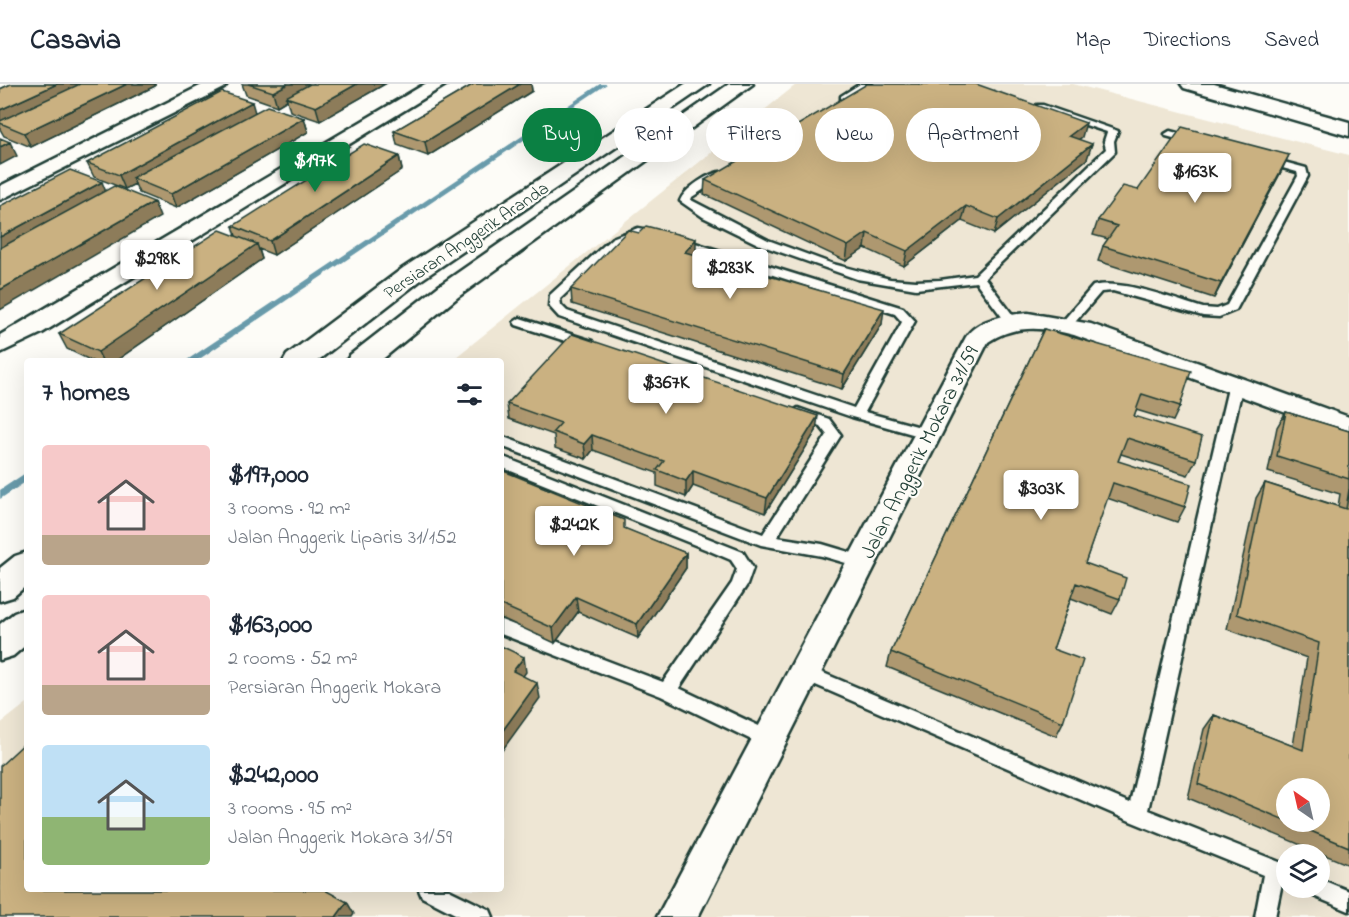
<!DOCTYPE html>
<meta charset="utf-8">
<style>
:root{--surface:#fff;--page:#f6f6f7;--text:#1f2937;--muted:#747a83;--line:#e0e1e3;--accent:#0b8043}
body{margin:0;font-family:"Indie Flower",sans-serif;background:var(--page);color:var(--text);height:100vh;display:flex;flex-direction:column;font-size:22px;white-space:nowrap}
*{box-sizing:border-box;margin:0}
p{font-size:20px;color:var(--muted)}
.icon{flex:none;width:33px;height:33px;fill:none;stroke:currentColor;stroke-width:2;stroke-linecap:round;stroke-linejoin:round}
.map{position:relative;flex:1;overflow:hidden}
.drawer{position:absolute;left:24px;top:274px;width:480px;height:534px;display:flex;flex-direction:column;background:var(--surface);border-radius:6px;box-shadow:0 6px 24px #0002}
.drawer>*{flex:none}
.top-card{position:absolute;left:522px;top:24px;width:570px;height:54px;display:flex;gap:12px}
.needle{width:39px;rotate:326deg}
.controls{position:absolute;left:1276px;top:694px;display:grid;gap:12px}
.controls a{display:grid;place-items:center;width:54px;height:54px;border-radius:50%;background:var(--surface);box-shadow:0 6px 24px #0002;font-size:30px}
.price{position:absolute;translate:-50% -51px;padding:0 14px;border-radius:6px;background:#fff;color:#222;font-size:20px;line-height:39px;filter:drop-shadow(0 2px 3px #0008)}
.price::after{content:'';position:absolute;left:50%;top:36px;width:18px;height:14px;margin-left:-9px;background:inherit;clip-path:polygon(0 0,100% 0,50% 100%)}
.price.selected{background:var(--accent);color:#fff}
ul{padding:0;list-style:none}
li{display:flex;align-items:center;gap:18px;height:150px;padding:0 18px}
li span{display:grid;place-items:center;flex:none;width:168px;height:120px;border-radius:6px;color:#555}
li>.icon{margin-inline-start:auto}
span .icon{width:72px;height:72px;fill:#fffc;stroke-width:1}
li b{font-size:26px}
h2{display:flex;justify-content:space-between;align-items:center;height:72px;padding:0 18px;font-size:26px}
.tag{padding:0 21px;border-radius:27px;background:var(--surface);box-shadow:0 6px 24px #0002;font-size:21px;line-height:54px}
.tag.selected{background:var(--accent);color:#fff}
header{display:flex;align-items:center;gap:36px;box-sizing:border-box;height:84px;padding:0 30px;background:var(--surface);border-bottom:2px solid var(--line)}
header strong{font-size:28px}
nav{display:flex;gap:33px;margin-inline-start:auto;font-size:21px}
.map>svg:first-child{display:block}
.built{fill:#eee6d4;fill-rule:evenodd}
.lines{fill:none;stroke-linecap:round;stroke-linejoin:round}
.stream{fill:#699bab;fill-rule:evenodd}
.service-casing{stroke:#1f3d34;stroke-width:5}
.minor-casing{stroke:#1f3d34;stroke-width:5}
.secondary-casing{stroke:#1f3d34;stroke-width:5}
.primary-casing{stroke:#1f3d34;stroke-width:5}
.service{fill:#fdfcf7;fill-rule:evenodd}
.minor{fill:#fdfcf7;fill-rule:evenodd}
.secondary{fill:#fdfcf7;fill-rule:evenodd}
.primary{fill:#fdfcf7;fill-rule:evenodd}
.wall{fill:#ae986f;stroke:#1f3d34;stroke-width:1.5;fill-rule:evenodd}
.shaded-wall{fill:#8d7c5a;stroke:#1f3d34;stroke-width:1.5}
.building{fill:#cab181;stroke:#1f3d34;stroke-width:1.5}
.labels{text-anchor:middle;stroke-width:4.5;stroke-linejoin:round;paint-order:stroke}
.far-street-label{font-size:18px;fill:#1f3d34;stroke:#fdfcf7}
.street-label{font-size:21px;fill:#1f3d34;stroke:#fdfcf7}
</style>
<header>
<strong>Casavia</strong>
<nav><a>Map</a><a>Directions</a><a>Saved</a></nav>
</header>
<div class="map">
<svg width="1349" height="833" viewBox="0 0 1349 833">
<rect width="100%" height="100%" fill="#fdfcf7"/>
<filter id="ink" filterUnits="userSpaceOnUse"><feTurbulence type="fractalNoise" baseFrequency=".0167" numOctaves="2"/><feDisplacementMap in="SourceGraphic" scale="12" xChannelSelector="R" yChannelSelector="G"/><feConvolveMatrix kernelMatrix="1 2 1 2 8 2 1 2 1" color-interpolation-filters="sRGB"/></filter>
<g filter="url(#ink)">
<path class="built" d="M797,0H1073L1349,71V833H0V640L27,619V806H501V278L451,277ZM1287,705H1320V738H1287ZM1287,771H1320V804H1287Z"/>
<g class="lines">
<path class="stream" d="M600,0H607L195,278H184Z
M27,388V397L0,415V406Z"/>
<g class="service-casing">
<path id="service" d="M860,0H872L847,16H841V12Z
M1037,21H1043L1118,47L1114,57L1115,68L985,194L1018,238L1016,241H1008L976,198L916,205L857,195L760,161L703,133L680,117C684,105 712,86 725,88V92L692,113L691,116L768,156L833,180L890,195L916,197L940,196L975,191L1106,65L1104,57L1107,48L1037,25Z
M1170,47L1199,55L1200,57L1195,60L1166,52L1165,50Z
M1265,73L1306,84L1308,92L1236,226L1219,233L1203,232L1113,207L1101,208L1070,244H1062V238L1093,202C1124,195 1172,215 1203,224L1217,225L1227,221L1298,92L1297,88L1261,78L1260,76Z
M638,144L660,148L903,224L915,237L865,328L935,347L937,350L935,353L930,355L852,333L559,233L549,222L550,211L612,154ZM639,151L654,153L895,230L902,238L854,324L567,227L561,221L560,215L620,158Z
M520,234L592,257L593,260L587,264L516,241L514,238Z
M1236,296L1243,300L1148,726L1287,781V801L1282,799L1275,833H1255L1263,791L1130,737L797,593L794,588L797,583L803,581L809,583L1130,719L1229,300Z
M798,324L829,335L841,351L777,453L822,460L869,474L871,478L869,482L863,484L822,472L761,461L501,362V352L763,450L827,351L820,342L793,332L791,329Z
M501,372L743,468L753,484L747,501L679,604L776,650L779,656L776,662L770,664L764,662L661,612L501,550V536L663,598L732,499L737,485L731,476L710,467L501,383Z
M1320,795L1349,807V827L1311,811L1308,804H1320Z
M419,806H449L490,826L493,833H461L422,813Z"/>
</g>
<g class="minor-casing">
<path id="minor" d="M204,0H227L224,4L0,116V102Z
M425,0H447L42,249L0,269V251Z
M1028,229L1091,240L1349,333V352L1074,251C1044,243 1015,240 988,258L698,833H657L966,253C978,234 1008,231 1028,229Z"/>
</g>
<g class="secondary-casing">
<path id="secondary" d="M685,0H709L421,196L316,278H283L287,271L403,184Z
M729,0H753L458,213L379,278H346L350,271L440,201Z
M27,468V501L13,513L0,517V484L15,472Z
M27,524V560L13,572L0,576V540L14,529Z"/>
</g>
<g class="primary-casing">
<path id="primary" d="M1181,0H1214L1349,38V52L1184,4Z"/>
</g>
<use href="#service" class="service"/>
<use href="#minor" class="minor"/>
<use href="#secondary" class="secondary"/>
<use href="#primary" class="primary"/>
</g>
<path class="wall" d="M11,0H155V2L31,63L4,52L0,45V5Z
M242,0H385L320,37L290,27L287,16L277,22L246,11Z
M474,0H531L532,7L428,72L397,61L394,47Z
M255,28L304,34L308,48L176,124L139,109L135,100L125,105L94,93L87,79Z
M1082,53L1078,55L1087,75L994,150L962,137L904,182L865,164L846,177L704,110L705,96Z
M399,72L402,86L274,171L259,165L262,175L114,278H94L67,265L59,250L236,152L233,142Z
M1282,86L1214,214L1098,177L1103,162L1108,155L1093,151L1098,136L1138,106Z
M639,149L696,170V171L882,240L842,305L572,220L571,205Z
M1044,245L1180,322L1173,337L1136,326L1134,332L1196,376L1188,391L1121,370L1118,377L1185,423L1177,438L1107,414L1085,479L1120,515L1112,530L1071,514L1053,565L1063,638L1056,652L887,583L891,568Z
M507,320L816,347L765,429L693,402L686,413L657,402V389L593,366L586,375L555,364L554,351L509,335Z
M1286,328L1349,347V781L1188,714L1204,645L1214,631L1293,662L1307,574L1227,545L1256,414L1265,399L1338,422L1340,410L1268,388L1277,343ZM1287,705L1320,738H1287Z
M501,386L625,445L686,469V484L638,554L578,528L555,559L501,534Z"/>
<path class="shaded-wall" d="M57,0H93L0,39V26Z
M127,0H155V2L31,63L24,49Z
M288,0H317L286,13L287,16L277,22L273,8Z
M357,0H385L320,37L316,23Z
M520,0H531L532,7L428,72L425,58Z
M252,18L256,32L132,94L135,100L125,105L119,91Z
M304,34L308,48L176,124L171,110Z
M1086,39L1082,53L1064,66L1069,52Z
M10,58L17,72L0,81V63Z
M1092,60L1087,75L994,150L998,135Z
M1289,71L1282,86L1214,214L1221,199Z
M399,72L402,86L274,171L270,157Z
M102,98L108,113L0,173V153Z
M154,118L160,133L0,226V206Z
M966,122L962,137L904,182L907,167Z
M867,149L865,164L846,177L848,162Z
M696,155V170L685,183V168Z
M257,160L262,175L114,278H103L98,268Z
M884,225L882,240L842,305L844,290Z
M818,332L816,347L765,429L767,414Z
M592,351L593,366L586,375L584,360Z
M693,387V402L686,413V397Z
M686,469V484L638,554L637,540Z
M576,513L578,528L555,559L553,544Z
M524,573L526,588L516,602L513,587Z
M537,599L540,614L501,668V649Z
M347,818L354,830L352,833H336Z"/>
<path class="building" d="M11,0H57L0,26V5Z
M80,0H127L24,49L0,39V37Z
M248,0H288L273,8Z
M310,0H357L316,23L286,13Z
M474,0H520L425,58L394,47Z
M867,0H918L922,1L924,0H976L1086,39L1069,52L1092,60L998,135L966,122L907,167L867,149L848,162L705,96Z
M222,8L252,18L119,91L87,79Z
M267,22L304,34L171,110L132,94Z
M1182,43L1289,71L1221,199L1103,162L1117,142L1098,136L1123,102L1138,106Z
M0,54L10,58L0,63Z
M364,60L399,72L270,157L233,142Z
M70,86L102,98L0,153V122Z
M114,102L154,118L0,206V164Z
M646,142L696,155L685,168L884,225L844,290L571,205L628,146L639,149Z
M220,146L257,160L98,268L59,250Z
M1044,245L1191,287L1180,322L1142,310L1134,332L1202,353L1196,376L1127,354L1118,377L1191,400L1185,423L1113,399L1085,479L1126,494L1120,515L1076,499L1053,565L1083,576L1063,638L891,568Z
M572,250L818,332L767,414L693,387L686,397L657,386L664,377L592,351L584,360L553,348L561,339L507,320Z
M1286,328L1349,347V395L1277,372Z
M501,386L624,436V444L686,469L637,540L576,513L553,544L501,521Z
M1265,399L1346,425L1349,405V763L1289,738H1320V705H1287V737L1198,700L1214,631L1303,666L1319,559L1237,530Z
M501,562L524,573L513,587L537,599L501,649Z
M27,657V806H325L347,818L336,833H0V682Z"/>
</g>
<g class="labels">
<g class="far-street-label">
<text transform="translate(466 156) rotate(-34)" y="6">Persiaran Anggerik Aranda</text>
</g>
<g class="street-label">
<text transform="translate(919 368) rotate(-63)" y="7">Jalan Anggerik Mokara 31/59</text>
</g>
</g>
</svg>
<div class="controls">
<a><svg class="needle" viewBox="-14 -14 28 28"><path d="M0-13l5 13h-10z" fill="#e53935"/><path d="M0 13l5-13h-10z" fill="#747a83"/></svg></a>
<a><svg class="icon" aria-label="layers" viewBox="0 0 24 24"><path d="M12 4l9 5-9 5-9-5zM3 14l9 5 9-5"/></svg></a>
</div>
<b class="price selected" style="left:315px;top:109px">$197K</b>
<b class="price" style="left:1195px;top:120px">$163K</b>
<b class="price" style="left:157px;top:207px">$298K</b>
<b class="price" style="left:730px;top:216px">$283K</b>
<b class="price" style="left:666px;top:331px">$367K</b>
<b class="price" style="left:1041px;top:437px">$303K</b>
<b class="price" style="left:574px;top:473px">$242K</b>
<div class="top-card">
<a class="tag selected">Buy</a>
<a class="tag">Rent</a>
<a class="tag">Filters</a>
<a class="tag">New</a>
<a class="tag">Apartment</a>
</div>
<section class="drawer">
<h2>7 homes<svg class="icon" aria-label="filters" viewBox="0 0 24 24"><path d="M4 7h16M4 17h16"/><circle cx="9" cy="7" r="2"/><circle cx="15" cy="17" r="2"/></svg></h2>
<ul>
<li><span style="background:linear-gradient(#f6c9c9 75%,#b9a48a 0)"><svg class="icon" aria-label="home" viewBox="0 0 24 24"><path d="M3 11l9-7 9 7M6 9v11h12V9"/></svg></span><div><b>$197,000</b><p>3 rooms · 92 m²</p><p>Jalan Anggerik Liparis 31/152</p></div></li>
<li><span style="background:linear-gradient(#f6c9c9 75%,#b9a48a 0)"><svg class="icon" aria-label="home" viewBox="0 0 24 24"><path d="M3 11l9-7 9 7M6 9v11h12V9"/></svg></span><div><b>$163,000</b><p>2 rooms · 52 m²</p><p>Persiaran Anggerik Mokara</p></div></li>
<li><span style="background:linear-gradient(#bfe0f5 60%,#8fb573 0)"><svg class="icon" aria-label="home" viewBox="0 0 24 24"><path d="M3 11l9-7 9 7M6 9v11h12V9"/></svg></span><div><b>$242,000</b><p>3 rooms · 95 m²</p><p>Jalan Anggerik Mokara 31/59</p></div></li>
</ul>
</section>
</div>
